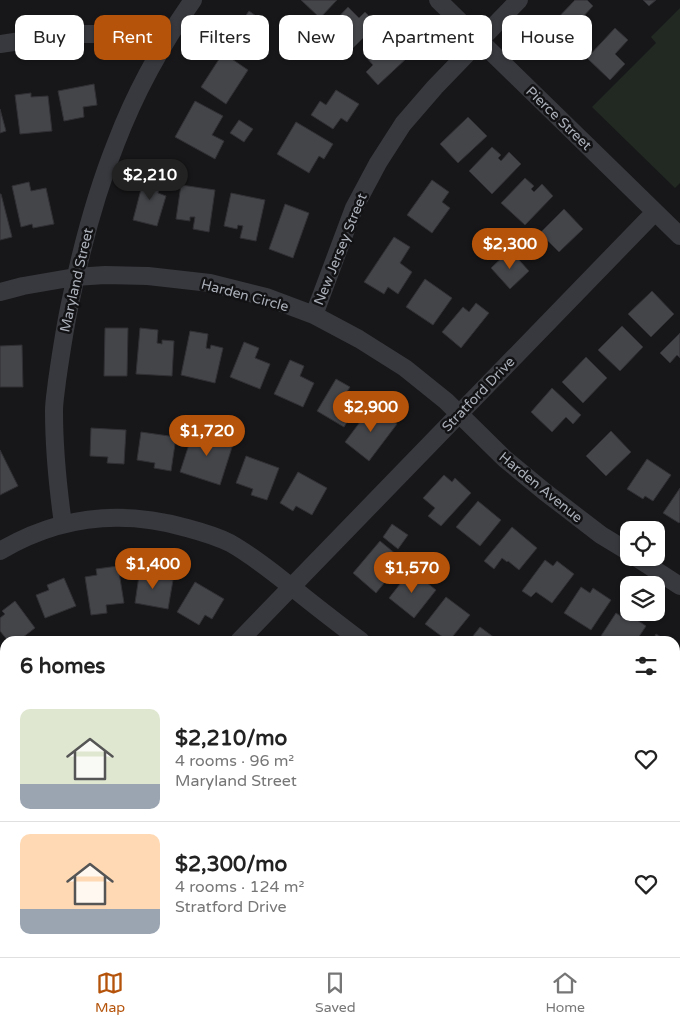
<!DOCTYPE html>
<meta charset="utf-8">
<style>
:root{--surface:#fff;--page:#f6f6f6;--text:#222;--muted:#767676;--line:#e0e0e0;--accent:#b45309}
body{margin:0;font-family:"Varela Round",sans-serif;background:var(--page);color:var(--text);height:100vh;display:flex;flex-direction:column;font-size:19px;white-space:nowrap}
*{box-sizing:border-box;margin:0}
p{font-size:16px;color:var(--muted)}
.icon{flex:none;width:28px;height:28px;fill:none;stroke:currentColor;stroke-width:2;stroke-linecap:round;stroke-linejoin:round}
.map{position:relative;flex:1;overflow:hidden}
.sheet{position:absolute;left:0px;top:636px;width:680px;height:321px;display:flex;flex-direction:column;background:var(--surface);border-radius:15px 15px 0 0;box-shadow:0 1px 4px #0004}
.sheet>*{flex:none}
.guide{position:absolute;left:15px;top:15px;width:650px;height:45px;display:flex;gap:10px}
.fabs{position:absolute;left:620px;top:521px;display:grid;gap:10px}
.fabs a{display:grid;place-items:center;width:45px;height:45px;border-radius:10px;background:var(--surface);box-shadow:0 1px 4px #0004;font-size:25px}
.price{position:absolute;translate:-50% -42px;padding:0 11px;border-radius:18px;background:var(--accent);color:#fff;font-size:16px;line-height:32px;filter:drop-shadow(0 1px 2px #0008)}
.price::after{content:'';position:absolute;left:50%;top:30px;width:15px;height:11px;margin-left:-8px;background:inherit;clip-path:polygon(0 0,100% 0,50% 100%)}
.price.on{background:#222;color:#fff}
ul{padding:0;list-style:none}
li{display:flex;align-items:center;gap:15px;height:125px;padding:0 20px}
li+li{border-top:1px solid var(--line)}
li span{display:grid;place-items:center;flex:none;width:140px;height:100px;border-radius:10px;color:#555}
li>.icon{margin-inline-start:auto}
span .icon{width:60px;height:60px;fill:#fffc;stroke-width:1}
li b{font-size:21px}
h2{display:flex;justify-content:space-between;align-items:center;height:60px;padding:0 20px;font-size:21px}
.chip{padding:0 18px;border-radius:10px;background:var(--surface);box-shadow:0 1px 4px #0004;font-size:18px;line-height:45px}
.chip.on{background:var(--accent);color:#fff}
.menu{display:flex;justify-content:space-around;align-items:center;height:70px;border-top:1px solid var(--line);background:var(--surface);font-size:14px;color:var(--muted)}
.menu a{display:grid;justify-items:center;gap:2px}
.menu .on{color:var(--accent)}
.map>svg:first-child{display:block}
.green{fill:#212922}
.building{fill:#444549;stroke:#313135}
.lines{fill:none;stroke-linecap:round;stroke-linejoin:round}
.minor{stroke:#38393e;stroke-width:18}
.labels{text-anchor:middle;stroke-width:5;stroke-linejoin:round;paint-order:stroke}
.street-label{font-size:14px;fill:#aaafb8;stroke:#121214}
</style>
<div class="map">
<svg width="680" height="957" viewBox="0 0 680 957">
<rect width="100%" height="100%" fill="#171719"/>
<path class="green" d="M680,8V183L675,188L592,107L656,43L651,37Z"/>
<path class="building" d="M301,0H337L320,18Z
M575,0H587L593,6L580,20L591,30L575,46L552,24Z
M643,0H656L649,6Z
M348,7L359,18L365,12L377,24L353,48L330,26Z
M249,11L266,23L256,36L266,42L255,57L229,39Z
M615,28L628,40L615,54L625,64L610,80L587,58Z
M388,36L408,57L378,85L366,72L373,65L366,57Z
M223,53L248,70L226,104L201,87Z
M94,84L97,105L83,107L84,117L64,121L58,91Z
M336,90L359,104L347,122L341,118L333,129L311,115L320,101L326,105Z
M31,93V97L48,96L52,131L20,134L15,95Z
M195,101L223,116L212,135L224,141L215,159L175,137Z
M0,109L6,131L0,133Z
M468,117L487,136L458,163L440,144Z
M239,120L253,129L244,142L230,133Z
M296,122L333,144L324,159L319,156L309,173L277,154Z
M492,147L501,155L498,158L501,161L509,152L521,164L492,194L469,171Z
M145,174L162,178L158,193L166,196L157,226L133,220Z
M525,178L534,186L531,189L534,192L542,184L553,196L525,225L501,203Z
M432,180L449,192L442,202L450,208L432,233L407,215Z
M29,182L31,191L46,188L54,224L33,228L32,224L21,227L12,186Z
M181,185L215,190L209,232L193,229L195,217H190V221L176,219Z
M231,193L265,200L256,241L240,238L243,226L238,225L237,229L224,226Z
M0,194H1L12,237L0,240Z
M285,204L309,213L293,258L269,249Z
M564,209L583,229L559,252L540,233Z
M394,237L410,247L400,263L412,272L398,294L388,287L384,294L364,282Z
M510,250L529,271L510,289L491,268Z
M425,279L452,298L433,325L406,307Z
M652,291L674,314L651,337L628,314Z
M476,303L489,313L461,348L442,332L463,307L469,312Z
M622,326L643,347L620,371L598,350Z
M105,328H128L127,376H104Z
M140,328L158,330L157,343L162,344V340L174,341L172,376L136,374Z
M190,331L208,334L206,348L210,349L211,345L223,348L215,383L181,375Z
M680,333V358L677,355L670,363L660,353Z
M244,342L259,348L255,358L270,364L260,389L230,377Z
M22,345L23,387H0V346Z
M586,357L607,378L583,403L562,382Z
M290,360L304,366L300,376L314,383L303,407L274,394Z
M336,379L350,387L344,396L358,404L344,427L317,411Z
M552,388L581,415L573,424L566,417L552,432L531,412Z
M372,406L397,424L369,461L345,442Z
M91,428L126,430L124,464L107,463L108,457L90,456Z
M194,429L234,441L220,485L180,472Z
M611,431L631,452L606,476L586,456Z
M141,432L176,437L171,471L154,468L155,463L137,460Z
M0,450L18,486L0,495Z
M246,456L279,468L267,500L251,495L253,489L236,483Z
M647,459L671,475L653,501L645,496L643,499L627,489Z
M298,472L327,488L312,515L296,506L293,511L280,503Z
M444,475L452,482L455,478L471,493L441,526L428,516L435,508L423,498Z
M680,488V522L679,523L663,513Z
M478,501L501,520L480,546L456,527Z
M392,524L408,535L398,549L383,537Z
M512,527L537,548L519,570L508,561L507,562L502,558L494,569L484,561Z
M380,541L403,560L376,593L353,573Z
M545,560L553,566L557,561L574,574L552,603L536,592L531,597L522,591Z
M118,566L124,603L106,605L107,613L91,615L85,577L97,575L96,569Z
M140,569L158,572L157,578L173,580L168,609L135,603Z
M411,570L436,590L414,618L389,598Z
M64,578L76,606L45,618L36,595L49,590L47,585Z
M195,582L224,599L212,619L205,615L199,625L177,612Z
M581,587L590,593L593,588L611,600L591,630L564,613Z
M446,597L470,615L449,641H448L425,624Z
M15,601L35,628L18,641H8L0,631V618L5,614L2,611Z
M616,613L625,619L628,614L646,626L636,641H602L599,639Z
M480,627L499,641H469Z
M656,634L668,641H652Z
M675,763L680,766V783L675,790Z
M680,931V957H669L664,953L675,952V938Z
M6,952H14L18,957H5L3,955Z
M34,952H55L50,957H39Z
M112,952H119L123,957H108Z
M166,952H197L193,957H170Z
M470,952H484L482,957H478Z
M502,952H533L538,955L537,957H499Z"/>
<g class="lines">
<path class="minor" d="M438,0L680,236
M0,44L27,40L79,34H138L164,45
M0,292L23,286L75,277L105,275L148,276L210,283L266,297L314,315L359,339L405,368L446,401L505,459L545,492L601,535L629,552
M314,315L354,208L378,163L403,124L435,87L519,0
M63,524C58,488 54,448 54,411C54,401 56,391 57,381C61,353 65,326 71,299C82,246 96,193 116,143C135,93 162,44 193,0
M0,551C59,516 121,509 187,528C202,532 216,536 230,543C255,557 276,575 298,592C319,609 340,625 361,641
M637,558L680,586
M239,641L655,212
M675,866L680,870
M0,889L5,884
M378,952L385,957
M264,957L269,952"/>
</g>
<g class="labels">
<g class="street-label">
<text transform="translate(559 118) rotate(44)" y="5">Pierce Street</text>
<text transform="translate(340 249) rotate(-68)" y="5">New Jersey Street</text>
<text transform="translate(76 280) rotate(-77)" y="5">Maryland Street</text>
<text transform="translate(245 295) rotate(15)" y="5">Harden Circle</text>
<text transform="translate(478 394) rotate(-46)" y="5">Stratford Drive</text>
<text transform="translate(541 487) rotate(39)" y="5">Harden Avenue</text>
</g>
</g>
</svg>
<div class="fabs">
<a><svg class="icon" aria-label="locate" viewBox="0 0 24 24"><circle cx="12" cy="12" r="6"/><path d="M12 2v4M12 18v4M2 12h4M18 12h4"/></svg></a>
<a><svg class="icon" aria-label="layers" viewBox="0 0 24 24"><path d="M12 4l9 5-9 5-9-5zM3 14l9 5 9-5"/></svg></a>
</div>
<b class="price on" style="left:150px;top:201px">$2,210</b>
<b class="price" style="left:510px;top:270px">$2,300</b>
<b class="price" style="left:371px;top:433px">$2,900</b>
<b class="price" style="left:207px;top:457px">$1,720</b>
<b class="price" style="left:153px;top:590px">$1,400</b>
<b class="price" style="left:412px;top:594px">$1,570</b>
<div class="guide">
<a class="chip">Buy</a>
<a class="chip on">Rent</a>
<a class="chip">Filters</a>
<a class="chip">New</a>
<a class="chip">Apartment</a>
<a class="chip">House</a>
</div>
<section class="sheet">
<h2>6 homes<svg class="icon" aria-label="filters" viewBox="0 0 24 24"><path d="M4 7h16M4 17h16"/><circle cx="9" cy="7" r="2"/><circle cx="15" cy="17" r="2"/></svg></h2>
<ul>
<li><span style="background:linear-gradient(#dfe7d0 75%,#9aa5b1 0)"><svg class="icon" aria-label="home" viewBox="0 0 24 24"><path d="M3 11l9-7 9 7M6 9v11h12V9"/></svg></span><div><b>$2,210/mo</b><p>4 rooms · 96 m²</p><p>Maryland Street</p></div><svg class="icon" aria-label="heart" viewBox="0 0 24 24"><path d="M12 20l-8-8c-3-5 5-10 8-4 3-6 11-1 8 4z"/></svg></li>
<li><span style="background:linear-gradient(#ffd9b3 75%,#9aa5b1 0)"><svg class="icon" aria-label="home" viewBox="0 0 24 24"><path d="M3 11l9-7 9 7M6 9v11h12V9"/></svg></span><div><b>$2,300/mo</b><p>4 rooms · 124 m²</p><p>Stratford Drive</p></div><svg class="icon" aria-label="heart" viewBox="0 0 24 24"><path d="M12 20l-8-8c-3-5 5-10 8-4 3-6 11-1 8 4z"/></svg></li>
</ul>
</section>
</div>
<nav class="menu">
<a class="on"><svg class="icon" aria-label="map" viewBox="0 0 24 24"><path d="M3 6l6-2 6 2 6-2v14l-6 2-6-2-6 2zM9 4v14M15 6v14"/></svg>Map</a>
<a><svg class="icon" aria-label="saved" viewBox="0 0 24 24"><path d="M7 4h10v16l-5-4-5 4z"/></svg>Saved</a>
<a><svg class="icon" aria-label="home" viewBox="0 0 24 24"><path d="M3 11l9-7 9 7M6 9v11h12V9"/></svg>Home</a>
</nav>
